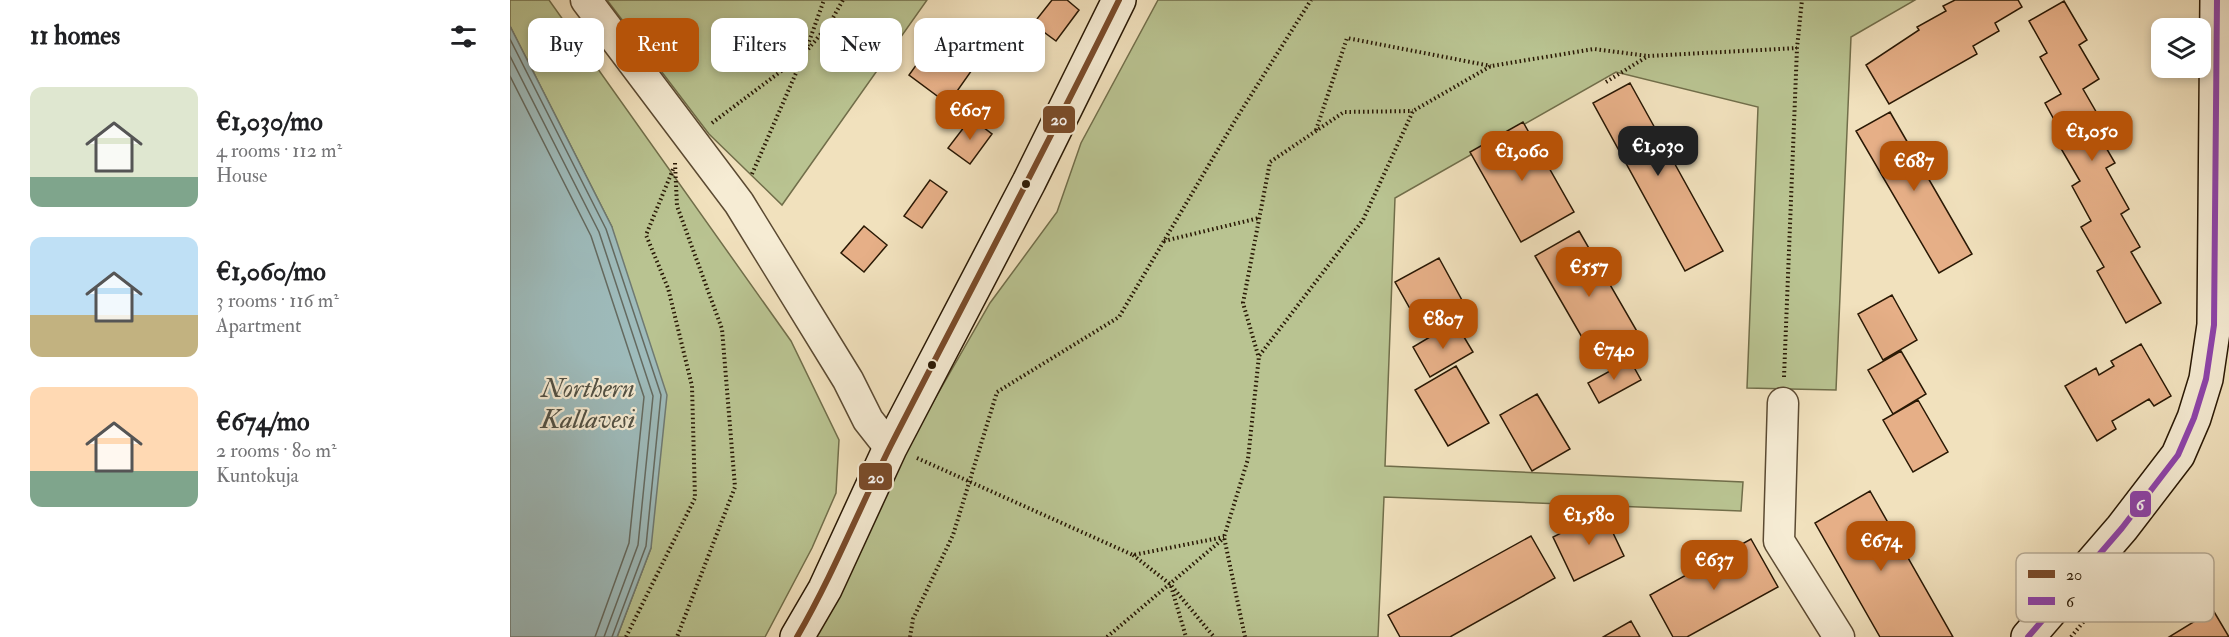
<!DOCTYPE html>
<meta charset="utf-8">
<style>
:root{--surface:#fff;--page:#f6f6f6;--text:#202124;--muted:#757577;--accent:#b45309}
body{margin:0;font-family:"IM FELL Double Pica",serif;background:var(--page);color:var(--text);height:100vh;display:flex;flex-direction:column;font-size:22px;white-space:nowrap}
*{box-sizing:border-box;margin:0}
p{font-size:20px;color:var(--muted)}
.icon{flex:none;width:33px;height:33px;fill:none;stroke:currentColor;stroke-width:2;stroke-linecap:round;stroke-linejoin:round}
.map{position:relative;flex:1;overflow:hidden}
.drawer{display:flex;flex-direction:column;background:var(--surface);width:510px}
.drawer>*{flex:none}
.banner{position:absolute;left:18px;top:18px;width:570px;height:54px;display:flex;gap:12px}
.controls{position:absolute;left:1641px;top:18px;display:grid;gap:12px}
.controls a{display:grid;place-items:center;width:60px;height:60px;border-radius:12px;background:var(--surface);box-shadow:0 3px 9px #0003;font-size:30px}
.price{position:absolute;translate:-50% -51px;padding:0 14px;border-radius:12px;background:var(--accent);color:#fff;font-size:20px;line-height:39px;filter:drop-shadow(0 2px 3px #0008)}
.price::after{content:'';position:absolute;left:50%;top:36px;width:18px;height:14px;margin-left:-9px;background:inherit;clip-path:polygon(0 0,100% 0,50% 100%)}
.price.current{background:#222;color:#fff}
ul{padding:0;list-style:none}
li{display:flex;align-items:center;gap:18px;height:150px;padding:0 30px}
li span{display:grid;place-items:center;flex:none;width:168px;height:120px;border-radius:12px;color:#555}
li>.icon{margin-inline-start:auto}
span .icon{width:72px;height:72px;fill:#fffc;stroke-width:1}
li b{font-size:26px}
h2{display:flex;justify-content:space-between;align-items:center;height:72px;padding:0 30px;font-size:26px}
.tag{padding:0 21px;border-radius:12px;background:var(--surface);box-shadow:0 3px 9px #0003;font-size:21px;line-height:54px}
.tag.current{background:var(--accent);color:#fff}
main{display:flex;flex:1;min-height:0}
.map>svg:first-child{display:block}
.green{fill:#b9c391;stroke:#716e4a;stroke-width:1.5}
.water{fill:#9ebbbb;stroke:#6f7a72;stroke-width:1.5}
.lines{fill:none;stroke-linecap:round;stroke-linejoin:round}
.shore{stroke:#646a60;stroke-width:1.5}
.building{fill:#e6af87;stroke:#291804;stroke-width:1.5}
.street-casing{stroke:#5b4a32;stroke-width:33}
.secondary-casing{stroke:#291804;stroke-width:36}
.path{stroke:#291804;stroke-width:4;stroke-dasharray:1.5 3;stroke-linecap:butt}
.street{stroke:#f6ecd4;stroke-width:30}
.secondary{stroke:#f6ecd4;stroke-width:33}
.bus-1-casing{stroke:#f6ecd4;stroke-width:10}
.bus-2-casing{stroke:#f6ecd4;stroke-width:10}
.bus-1{stroke:#7a4b2a;stroke-width:6}
.bus-2{stroke:#8e44ad;stroke-width:6}
.bus-dot{fill:#291804;stroke:#f6ecd4;stroke-width:2}
.labels{text-anchor:middle;stroke-width:4.5;stroke-linejoin:round;paint-order:stroke}
.water-label{font-size:27px;font-style:italic;fill:#525144;stroke:#f6ecd4}
.key{fill:#f6ecd4;stroke:#b8ac96;stroke-width:1.5}
.key-label{font-size:16px;fill:#291804}
.line-badge{stroke:#f6ecd4;stroke-width:2}
.badge-label{font-size:16px;text-anchor:middle;font-weight:bold;fill:#fff}
</style>
<main>
<section class="drawer">
<h2>11 homes<svg class="icon" aria-label="filters" viewBox="0 0 24 24"><path d="M4 7h16M4 17h16"/><circle cx="9" cy="7" r="2"/><circle cx="15" cy="17" r="2"/></svg></h2>
<ul>
<li><span style="background:linear-gradient(#dfe7d0 75%,#7fa58c 0)"><svg class="icon" aria-label="home" viewBox="0 0 24 24"><path d="M3 11l9-7 9 7M6 9v11h12V9"/></svg></span><div><b>€1,030/mo</b><p>4 rooms · 112 m²</p><p>House</p></div></li>
<li><span style="background:linear-gradient(#bfe0f5 65%,#c2b280 0)"><svg class="icon" aria-label="home" viewBox="0 0 24 24"><path d="M3 11l9-7 9 7M6 9v11h12V9"/></svg></span><div><b>€1,060/mo</b><p>3 rooms · 116 m²</p><p>Apartment</p></div></li>
<li><span style="background:linear-gradient(#ffd9b3 70%,#7fa58c 0)"><svg class="icon" aria-label="home" viewBox="0 0 24 24"><path d="M3 11l9-7 9 7M6 9v11h12V9"/></svg></span><div><b>€674/mo</b><p>2 rooms · 80 m²</p><p>Kuntokuja</p></div></li>
</ul>
</section>
<div class="map">
<svg width="1719" height="637" viewBox="0 0 1719 637">
<rect width="100%" height="100%" fill="#f1e1bd"/>
<filter id="stains"><feTurbulence type="fractalNoise" baseFrequency=".00333" numOctaves="4"/><feColorMatrix values="0 0 0 0 .2 0 0 0 0 .09 0 0 0 0 .02 0 0 0 .5 -.17"/></filter>
<radialGradient id="worn" r=".72"><stop offset=".6" stop-color="#630" stop-opacity="0"/><stop offset="1" stop-color="#630" stop-opacity=".3"/></radialGradient>
<path class="green" d="M0,0H39L281,341L329,440L326,493L302,548L255,637H107L141,548L102,227L0,26Z
M97,0H417L272,205L199,134Z
M648,0H1405L1341,37L1326,390L1237,388L1248,107L1106,72L885,198L875,466L1233,482L1231,511L874,497L868,637H303L399,444L480,303L547,212L571,143Z"/>
<path class="water" d="M0,26L102,227L157,395L141,548L107,637H0Z"/>
<g class="lines">
<path class="shore" d="M0,39L96,229L151,395L136,546L102,637
M0,56L89,232L143,396L128,545L94,637
M0,76L81,236L134,397L119,543L85,637"/>
</g>
<path class="building" d="M542,0H557L569,10L546,41L523,24Z
M1445,0H1508L1512,7L1485,23L1489,31L1463,46L1467,54L1379,104L1356,65L1409,30L1407,27L1436,11L1433,6Z
M1554,1L1577,40L1569,45L1589,79L1573,89L1592,122L1584,127L1605,163L1596,168L1619,209L1611,214L1630,247L1621,252L1651,303L1616,323L1587,271L1594,267L1571,227L1581,221L1562,186L1570,181L1546,140L1553,136L1535,103L1551,94L1530,57L1537,53L1519,21Z
M430,32L469,60L438,104L399,75Z
M1120,83L1213,251L1175,271L1083,103Z
M1380,112L1462,254L1429,273L1346,131Z
M461,118L482,134L460,164L438,148Z
M1013,122L1064,212L1011,242L960,152Z
M420,180L437,192L412,228L394,216Z
M354,226L377,245L354,272L331,253Z
M1069,231L1132,340L1088,365L1025,256Z
M929,258L959,313L916,337L885,282Z
M1382,295L1407,340L1373,360L1348,314Z
M945,322L963,352L920,377L903,347Z
M1631,344L1661,396L1644,406L1639,399L1602,421L1606,429L1587,441L1555,386L1586,368L1589,375L1604,366L1601,361Z
M1391,351L1416,394L1383,414L1358,370Z
M1120,360L1131,380L1089,403L1078,383Z
M946,366L979,423L938,446L905,390Z
M1027,394L1060,449L1022,471L990,415Z
M1408,400L1438,452L1403,472L1373,420Z
M1360,491L1443,637H1370L1305,523Z
M1093,512L1114,556L1064,581L1043,537Z
M1021,536L1045,578L940,637H890L878,615Z
M1241,539L1268,587L1177,637H1163L1140,595Z
M1703,610L1719,637H1659Z
M1121,621L1130,637H1093Z"/>
<g class="lines">
<g class="street-casing">
<path id="street" d="M76,0L229,203L338,380L358,420L380,448
M1273,403L1269,541L1329,637"/>
</g>
<g class="secondary-casing">
<path id="secondary" d="M287,637L315,589L380,448L519,182L609,0
M1518,637L1612,528L1668,455L1684,418L1696,379L1704,325L1707,0"/>
</g>
<path class="path" d="M296,50L314,0
M1096,82L1138,56L1287,48
M202,123L294,54L320,23L333,0
M806,130L837,38L981,66
M165,163L167,206L212,329L225,487L167,637
M242,174L293,57
M654,241L749,218
M748,355L733,303L760,162L834,112L903,111
M1274,377L1287,48L1292,0
M407,458L623,555L714,537
M623,555L660,584L704,637
M661,586L676,637
M116,637L185,498L182,386L158,288L136,235L164,167
M400,637L403,619L443,535L487,392L609,317L726,119L801,0
M597,637L714,538
M735,637L714,537L738,459L749,356L853,220L903,111L981,66L1084,49L1138,56
M1561,637L1593,598"/>
<use href="#street" class="street"/>
<use href="#secondary" class="secondary"/>
<g class="bus-1-casing">
<path id="bus-1" d="M287,637C323,575 349,509 381,445C457,297 535,150 609,0"/>
</g>
<g class="bus-2-casing">
<path id="bus-2" d="M1518,637L1612,528L1668,455L1684,418L1696,379L1704,325L1707,0"/>
</g>
<use href="#bus-1" class="bus-1"/>
<use href="#bus-2" class="bus-2"/>
</g>
<g class="bus-dot">
<circle cx="516" cy="184" r="5"/>
<circle cx="422" cy="365" r="5"/>
</g>
<g class="labels">
<g class="water-label">
<text x="78" y="397">Northern<tspan x="78" dy="31">Kallavesi</tspan></text>
</g>
</g>
<rect x="1506" y="553" width="198" height="69" rx="9" class="key"/>
<rect x="1518" y="570" width="27" height="8" fill="#7a4b2a"/>
<rect x="1518" y="597" width="27" height="8" fill="#8e44ad"/>
<g class="key-label">
<text x="1556" y="580">20</text>
<text x="1556" y="607">6</text>
</g>
<g class="line-badge">
<rect x="532" y="105" width="34" height="29" rx="6" fill="#7a4b2a"/>
<rect x="348" y="462" width="35" height="29" rx="6" fill="#7a4b2a"/>
<rect x="1619" y="490" width="23" height="28" rx="6" fill="#8e44ad"/>
</g>
<g class="badge-label">
<text x="549" y="125">20</text>
<text x="366" y="483">20</text>
<text x="1630" y="510">6</text>
</g>
<rect width="100%" height="100%" filter="url(#stains)"/>
<rect width="100%" height="100%" fill="url(#worn)"/>
</svg>
<div class="controls">
<a><svg class="icon" aria-label="layers" viewBox="0 0 24 24"><path d="M12 4l9 5-9 5-9-5zM3 14l9 5 9-5"/></svg></a>
</div>
<b class="price" style="left:460px;top:141px">€607</b>
<b class="price" style="left:1582px;top:162px">€1,050</b>
<b class="price current" style="left:1148px;top:177px">€1,030</b>
<b class="price" style="left:1012px;top:182px">€1,060</b>
<b class="price" style="left:1404px;top:192px">€687</b>
<b class="price" style="left:1079px;top:298px">€557</b>
<b class="price" style="left:933px;top:350px">€807</b>
<b class="price" style="left:1104px;top:381px">€740</b>
<b class="price" style="left:1079px;top:546px">€1,580</b>
<b class="price" style="left:1371px;top:572px">€674</b>
<b class="price" style="left:1204px;top:591px">€637</b>
<div class="banner">
<a class="tag">Buy</a>
<a class="tag current">Rent</a>
<a class="tag">Filters</a>
<a class="tag">New</a>
<a class="tag">Apartment</a>
</div>
</div>
</main>
